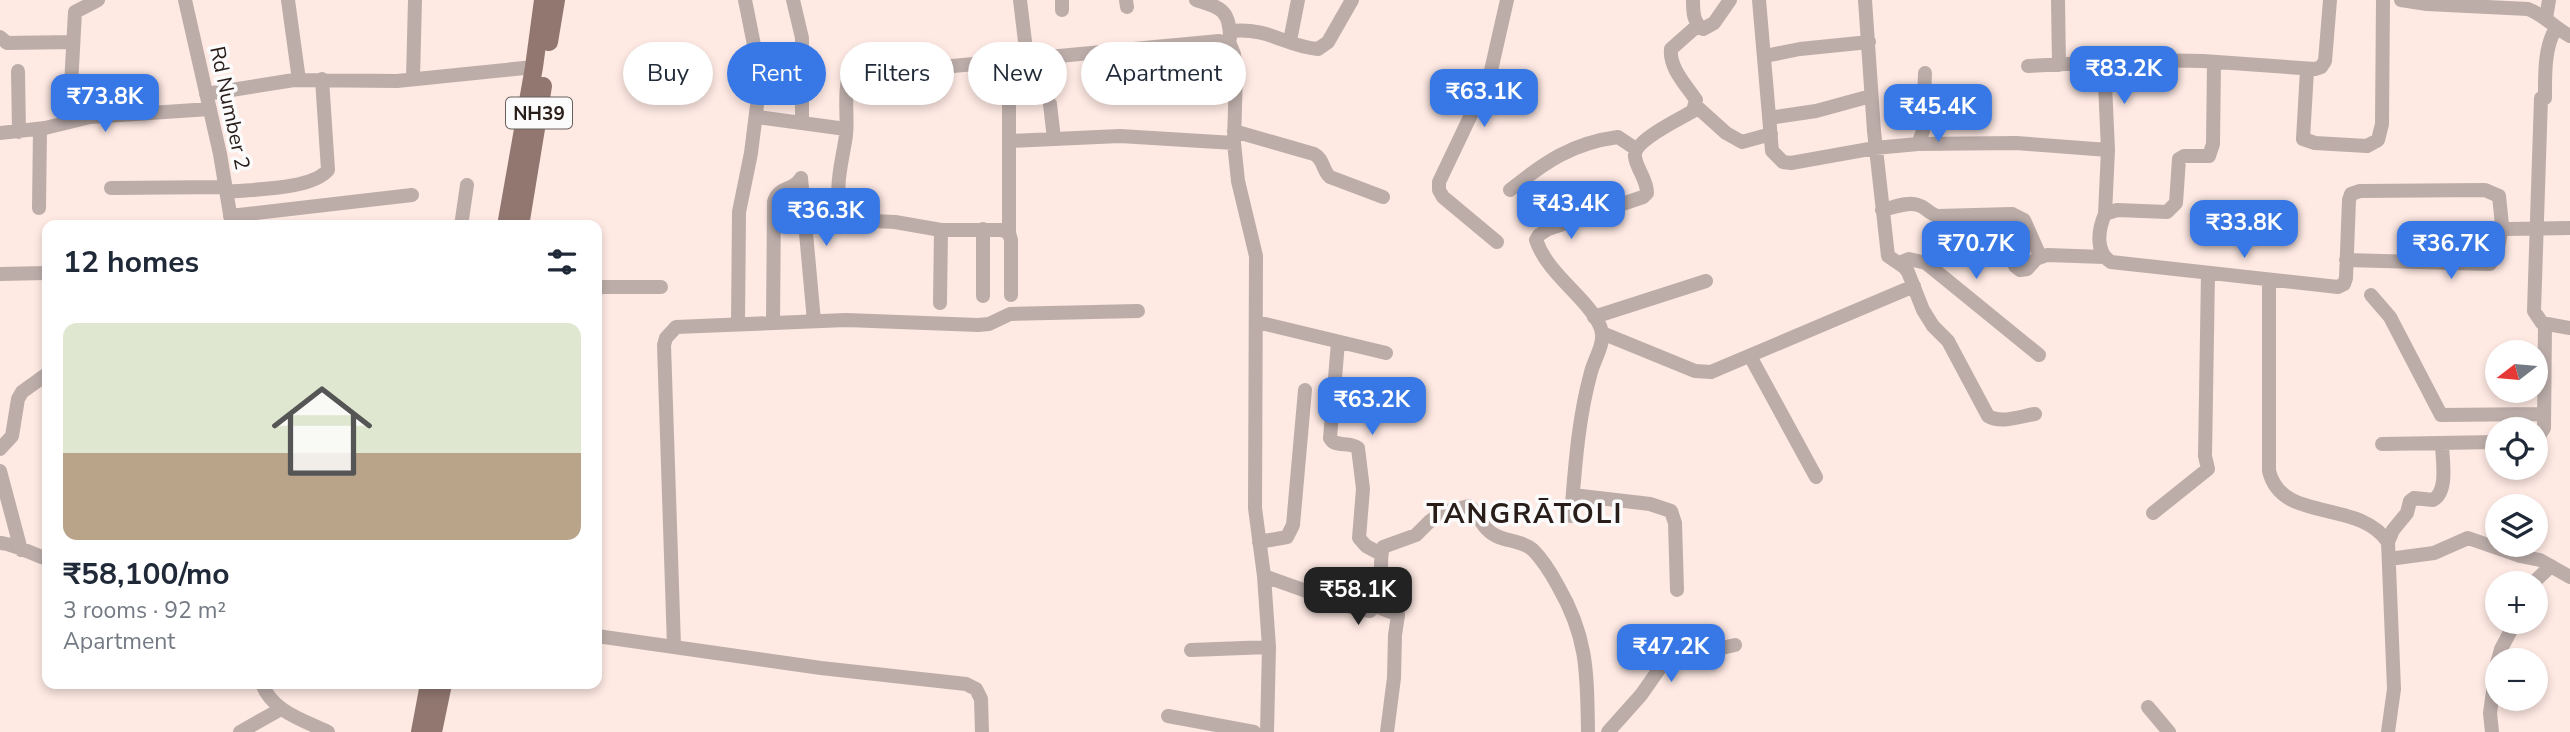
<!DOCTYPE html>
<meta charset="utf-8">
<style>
:root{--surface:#fff;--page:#f2f2f3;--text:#1f2937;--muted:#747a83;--accent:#3778e6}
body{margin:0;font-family:"Nunito Sans",sans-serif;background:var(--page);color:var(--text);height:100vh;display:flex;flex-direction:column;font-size:26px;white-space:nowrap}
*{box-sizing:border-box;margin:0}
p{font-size:23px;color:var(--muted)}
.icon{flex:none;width:38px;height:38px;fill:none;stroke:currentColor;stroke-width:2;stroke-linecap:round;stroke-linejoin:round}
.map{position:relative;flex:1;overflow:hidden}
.details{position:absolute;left:42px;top:220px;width:560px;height:469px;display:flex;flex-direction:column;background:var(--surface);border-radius:14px;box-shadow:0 4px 10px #0003}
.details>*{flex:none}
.top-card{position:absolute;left:623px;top:42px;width:665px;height:63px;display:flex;gap:14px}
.needle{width:46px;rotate:254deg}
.tools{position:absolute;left:2485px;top:340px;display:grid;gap:14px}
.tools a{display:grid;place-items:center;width:63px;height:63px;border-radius:50%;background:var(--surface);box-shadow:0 4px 10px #0003;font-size:35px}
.price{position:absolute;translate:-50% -60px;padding:0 16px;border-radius:14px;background:var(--accent);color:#fff;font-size:23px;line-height:46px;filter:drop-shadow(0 2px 4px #0008)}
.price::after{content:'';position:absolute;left:50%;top:42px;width:21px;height:16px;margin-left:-10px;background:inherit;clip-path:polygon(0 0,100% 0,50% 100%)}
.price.current{background:#222;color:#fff}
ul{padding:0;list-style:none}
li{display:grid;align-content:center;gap:14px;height:371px;padding:0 21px}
li span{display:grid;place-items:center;height:217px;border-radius:14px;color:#555}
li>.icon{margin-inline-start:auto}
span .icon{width:126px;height:126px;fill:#fffc;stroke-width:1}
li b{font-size:30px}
h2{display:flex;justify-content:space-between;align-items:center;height:84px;padding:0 21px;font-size:30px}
.pill{padding:0 24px;border-radius:32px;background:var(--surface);box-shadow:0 4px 10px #0003;font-size:24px;line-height:63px}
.pill.current{background:var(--accent);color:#fff}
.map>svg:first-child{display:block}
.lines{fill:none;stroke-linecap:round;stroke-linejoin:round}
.minor{stroke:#bcada9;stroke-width:14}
.major{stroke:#91776f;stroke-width:18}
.labels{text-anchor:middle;stroke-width:7;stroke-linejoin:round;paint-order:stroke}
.shield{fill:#fbfbfb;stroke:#68605d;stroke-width:2}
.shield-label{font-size:19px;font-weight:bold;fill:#291d19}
.street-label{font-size:21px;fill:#291d19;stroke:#fbfbfb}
.district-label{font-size:28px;font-weight:bold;letter-spacing:2px;fill:#291d19;stroke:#fbfbfb}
</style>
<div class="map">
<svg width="2570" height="732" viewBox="0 0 2570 732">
<rect width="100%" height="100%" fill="#fee9e3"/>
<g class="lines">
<path class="minor" d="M185,0L220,154L232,226
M288,0L299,80
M793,0L802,38V121
M1020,0L1027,58
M1062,0V10
M1126,0L1127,7
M1196,0C1220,7 1230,10 1230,38
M1693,0C1693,11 1693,23 1703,29L1714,23L1730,0
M1759,0L1772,151L1783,162L1791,163L1875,148L1918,144L1923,131L1925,73
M1865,0L1874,131L1888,256L1904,267L1908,272L1923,310L1933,326L1948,341L1988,416C2001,424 2021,416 2035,414
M2058,0L2059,65
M2401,0L2427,4L2528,9C2544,15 2555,28 2570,36
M2546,18L2549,0
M1230,31C1270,27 1284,46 1318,49L1328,42L1352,0
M0,37L7,43L72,42
M1290,41L1298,0
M1765,56L1800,49L1869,42
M2104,62L2108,150L2105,214
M2214,62L2213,144L2209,156H2184L2179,159L2176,203L2167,212L2117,210L2105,214C2098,230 2095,252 2111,262L2338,287L2344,284L2346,278L2349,200L2351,194L2360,191L2485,190L2499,196L2502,225L2506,229L2570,228
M2028,66L2145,60L2203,61L2315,69L2321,67L2325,61L2330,0
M2307,70L2303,139L2315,143L2367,146L2378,140L2382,124L2383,0
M18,71L19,132
M413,78L415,0
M206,94L294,80L397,81L534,67
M2541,98L2534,311L2542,323L2570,328
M2545,98C2545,76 2544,47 2556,28
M1050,104L1054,139
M1696,106L1726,133L1742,142L1771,134
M757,117L846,129
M1769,118L1816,111L1871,96
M69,122L75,12L98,0
M1234,131L1314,154C1324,159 1322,170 1330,177L1383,197
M0,133L45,128L90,117L210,109
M1009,141L1120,136L1234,143
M1918,144L2016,143L2108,150
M801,178L814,321
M111,188L225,187
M1510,190C1545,162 1572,143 1618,137L1636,149
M226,192C253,189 311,190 328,170L322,79
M39,208L40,129
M1882,210C1892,208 1908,201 1918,205C1926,207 1929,214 1938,216L2012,214L2014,219L2012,252L2015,266L2020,270L2027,269L2036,259L2047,255L2104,257
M2012,214L2024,220L2040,256
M230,216L412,195
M461,226L467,185
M983,229V296
M1009,233V96
M1497,242L1443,197L1439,190V182L1490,75L1507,0
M2346,260L2490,264L2497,254L2502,225
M1899,263L1909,259L1926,263L2039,355
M0,274L47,273
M2269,280V471C2282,524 2358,498 2388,542L2394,689L2388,732
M597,287H661
M1011,295V240L1009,233L1002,230H941L895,222L851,220L845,217C831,194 843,160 846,135C848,117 844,98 848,80L857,75L1219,41L1230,44L1234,54L1236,72L1234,143L1238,181L1256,256L1255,508L1264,576L1269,647L1267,732
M2371,295L2390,317L2441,415L2544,414
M940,303L941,230
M1594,317L1706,281
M1257,322L1386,353
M773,323L774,202C778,186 794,191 801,178
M738,324L739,212L751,153L759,89L755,50L745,0
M1602,333L1695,371L1711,372L1914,286
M1338,342L1330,438C1335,448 1349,441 1358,448L1363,489L1359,538L1366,546L1381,554
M1750,356L1816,477
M2536,440L2544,428L2545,324
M2382,444L2497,442
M0,449L12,436L18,399L22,392L47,374
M0,471L21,550
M1573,495L1650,504L1671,511L1675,523L1677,590
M2153,513L2208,469L2205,456L2208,273
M1571,516C1575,468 1578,419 1591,372C1595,357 1607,341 1600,326C1586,296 1548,275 1536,240L1539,235L1548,229L1643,197L1647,193C1647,179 1637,170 1635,157C1632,141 1680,119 1693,111L1696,100C1686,85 1669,68 1671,49L1697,26
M1259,542L1287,537L1293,525L1305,390
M2388,542L2393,530L2407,513L2410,501L2414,498L2433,500C2449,491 2442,459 2442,443
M0,543C15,544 32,554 47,559
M2389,559L2434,553L2468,538L2520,556L2540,560L2570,577
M1264,576L1354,608L1370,611C1388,597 1377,566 1383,547L1416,535L1430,521L1442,512L1469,506C1479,513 1480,524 1489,531C1500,542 1521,539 1533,550C1543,560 1551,573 1558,586C1588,638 1587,673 1588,732
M2533,583L2551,566
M1376,606L1398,615L1395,635L1394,678L1387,732
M597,636L821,668L966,684L976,689L981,699L982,732
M674,646L664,345L666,338L676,327L846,320L978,325L989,324L1010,314L1138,311
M1191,650L1269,647
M2498,660L2501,649L2516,621
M262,684C273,712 303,720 328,732
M2148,707L2169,732
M1168,716L1254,732
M240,732L281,709
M1608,732L1641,695L1667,658L1674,652L1683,650H1713L1735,645
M2492,732L2490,713L2497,663"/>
<path class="major" d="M549,42L556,0
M506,226L534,67L543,0
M520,226L543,86
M420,732L429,684
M433,732L443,684"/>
</g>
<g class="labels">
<rect class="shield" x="506" y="97.5" width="66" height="31" rx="5"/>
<g class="shield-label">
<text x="539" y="120">NH39</text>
</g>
<g class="street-label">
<text transform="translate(230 108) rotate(78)" y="7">Rd Number 2</text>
</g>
<g class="district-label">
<text x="1525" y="523">TANGRĀTOLI</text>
</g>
</g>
</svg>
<div class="tools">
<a><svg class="needle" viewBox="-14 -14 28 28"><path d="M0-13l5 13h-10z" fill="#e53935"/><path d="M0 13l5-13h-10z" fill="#747a83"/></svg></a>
<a><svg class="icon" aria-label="locate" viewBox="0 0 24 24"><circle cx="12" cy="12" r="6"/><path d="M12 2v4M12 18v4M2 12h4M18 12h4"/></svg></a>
<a><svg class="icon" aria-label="layers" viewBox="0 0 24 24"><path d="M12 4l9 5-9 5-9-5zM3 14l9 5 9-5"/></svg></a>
<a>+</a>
<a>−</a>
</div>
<b class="price" style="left:2124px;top:106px">₹83.2K</b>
<b class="price" style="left:1484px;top:129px">₹63.1K</b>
<b class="price" style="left:105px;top:134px">₹73.8K</b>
<b class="price" style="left:1938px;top:144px">₹45.4K</b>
<b class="price" style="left:1571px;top:241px">₹43.4K</b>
<b class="price" style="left:826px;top:248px">₹36.3K</b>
<b class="price" style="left:2244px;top:260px">₹33.8K</b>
<b class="price" style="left:1976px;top:281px">₹70.7K</b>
<b class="price" style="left:2451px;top:281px">₹36.7K</b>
<b class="price" style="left:1372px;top:437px">₹63.2K</b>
<b class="price current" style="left:1358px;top:627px">₹58.1K</b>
<b class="price" style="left:1671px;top:684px">₹47.2K</b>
<div class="top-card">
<a class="pill">Buy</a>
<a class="pill current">Rent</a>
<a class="pill">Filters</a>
<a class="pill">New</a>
<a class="pill">Apartment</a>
</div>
<section class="details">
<h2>12 homes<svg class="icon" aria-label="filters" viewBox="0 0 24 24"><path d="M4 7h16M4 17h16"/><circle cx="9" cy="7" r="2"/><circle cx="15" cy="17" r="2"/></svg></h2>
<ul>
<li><span style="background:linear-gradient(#dfe7d0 60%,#b9a48a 0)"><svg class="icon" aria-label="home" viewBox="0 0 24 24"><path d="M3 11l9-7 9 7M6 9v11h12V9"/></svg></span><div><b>₹58,100/mo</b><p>3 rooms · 92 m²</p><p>Apartment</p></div></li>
</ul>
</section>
</div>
